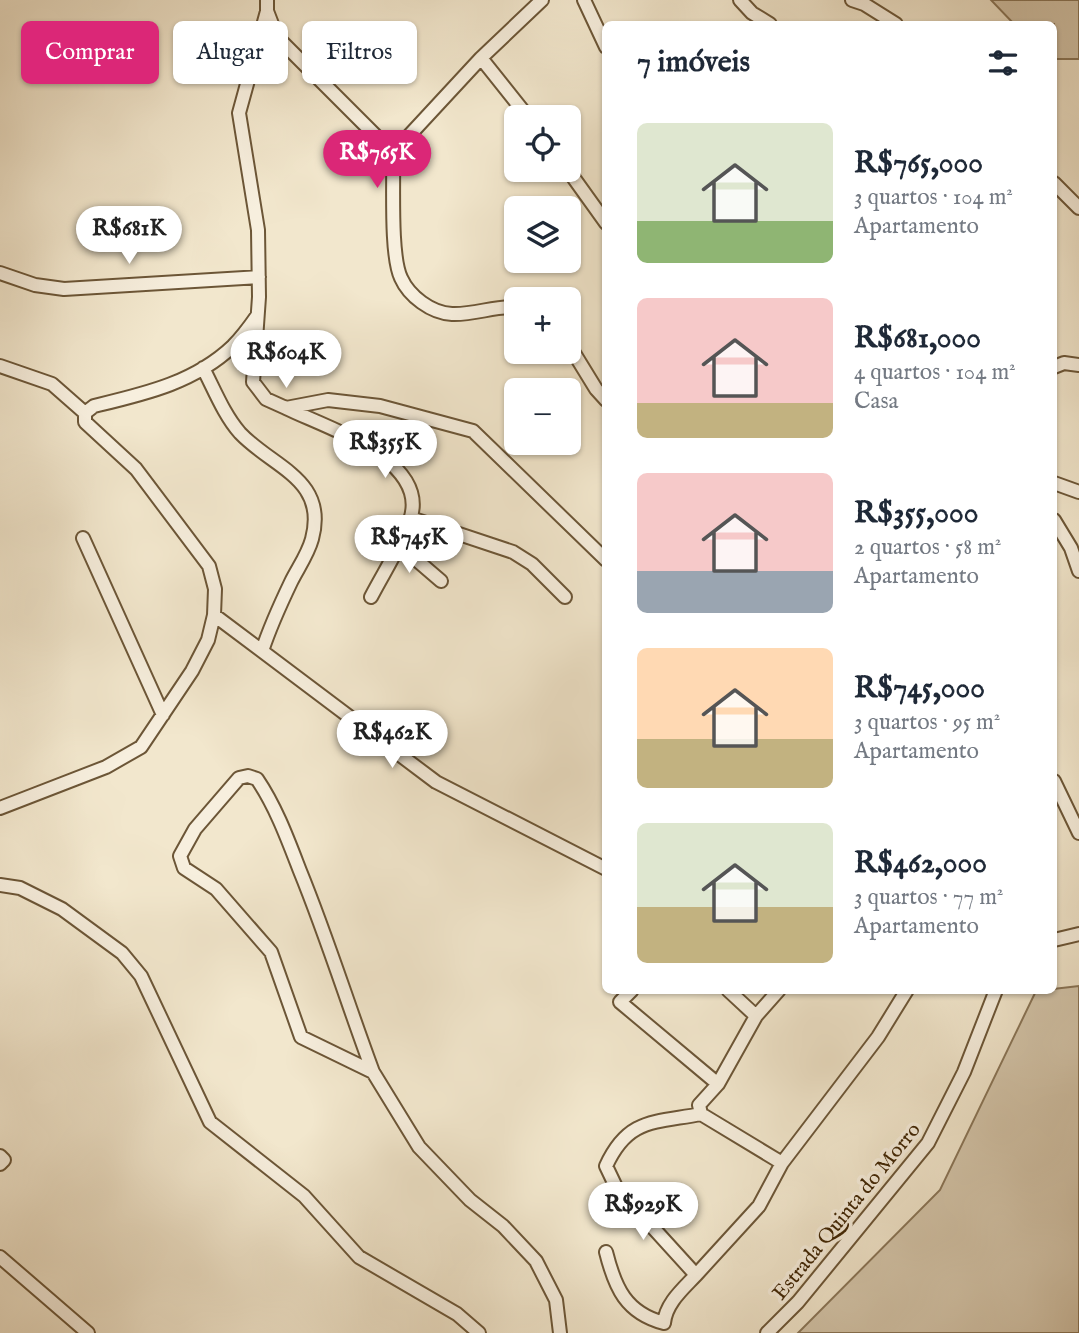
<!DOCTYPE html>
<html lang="pt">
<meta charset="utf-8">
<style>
:root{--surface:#fff;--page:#f6f6f7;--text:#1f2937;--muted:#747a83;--accent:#db2777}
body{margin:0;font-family:"IM FELL English",serif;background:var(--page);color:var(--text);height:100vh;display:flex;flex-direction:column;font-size:26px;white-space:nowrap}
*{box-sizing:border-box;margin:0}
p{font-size:23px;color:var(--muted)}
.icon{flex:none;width:38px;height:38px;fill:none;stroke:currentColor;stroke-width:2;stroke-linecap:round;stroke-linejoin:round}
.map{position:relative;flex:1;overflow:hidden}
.sheet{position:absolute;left:602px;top:21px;width:455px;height:973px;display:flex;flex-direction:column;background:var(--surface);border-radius:10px;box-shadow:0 2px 5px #0004}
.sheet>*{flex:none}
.top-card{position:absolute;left:21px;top:21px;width:476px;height:63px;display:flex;gap:14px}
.controls{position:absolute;left:504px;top:105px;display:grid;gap:14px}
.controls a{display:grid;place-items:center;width:77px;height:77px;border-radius:10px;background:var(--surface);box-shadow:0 2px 5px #0004;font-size:35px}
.price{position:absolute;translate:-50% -60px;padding:0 16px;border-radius:24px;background:#fff;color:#222;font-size:23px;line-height:46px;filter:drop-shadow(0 2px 4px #0008)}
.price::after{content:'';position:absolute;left:50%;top:42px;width:21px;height:16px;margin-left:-10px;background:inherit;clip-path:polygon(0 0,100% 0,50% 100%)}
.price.selected{background:var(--accent);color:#fff}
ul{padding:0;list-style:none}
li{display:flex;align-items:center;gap:21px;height:175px;padding:0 35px}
li span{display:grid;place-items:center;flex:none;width:196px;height:140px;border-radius:10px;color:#555}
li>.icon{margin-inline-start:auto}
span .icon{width:84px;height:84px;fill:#fffc;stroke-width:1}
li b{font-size:30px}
h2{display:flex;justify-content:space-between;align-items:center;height:84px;padding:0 35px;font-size:30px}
.chip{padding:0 24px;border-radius:10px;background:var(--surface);box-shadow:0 2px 5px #0004;font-size:24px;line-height:63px}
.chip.selected{background:var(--accent);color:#fff}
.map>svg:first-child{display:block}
.green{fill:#d4c6ab;stroke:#8a7658;stroke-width:2}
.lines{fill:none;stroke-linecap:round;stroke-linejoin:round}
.minor-casing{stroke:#6c5637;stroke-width:16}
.minor{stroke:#f7efde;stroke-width:12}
.labels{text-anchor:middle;stroke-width:7;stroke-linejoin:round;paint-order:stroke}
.street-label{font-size:21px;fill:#402605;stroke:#f7efde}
</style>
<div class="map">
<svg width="1079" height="1333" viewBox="0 0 1079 1333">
<rect width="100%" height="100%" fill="#f2e7cd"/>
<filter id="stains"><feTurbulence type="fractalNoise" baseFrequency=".00286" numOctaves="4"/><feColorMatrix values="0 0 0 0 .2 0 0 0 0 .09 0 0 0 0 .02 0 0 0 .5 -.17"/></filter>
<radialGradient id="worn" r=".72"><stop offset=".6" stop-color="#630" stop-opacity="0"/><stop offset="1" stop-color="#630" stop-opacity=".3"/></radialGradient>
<path class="green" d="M991,0H1079V59H1054V24H1014Z
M1079,986V1333H798L940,1190L1036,991Z"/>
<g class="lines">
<g class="minor-casing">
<path id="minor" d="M267,0V11L277,37L393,153C394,182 390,255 401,278C409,296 431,313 452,314C474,315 494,306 516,307
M584,0L606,47
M740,0L752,13L770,24
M852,0L864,4L896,24
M267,11L239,113L258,230L259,297L253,382L266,399L286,408L328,400L380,406L473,431L606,560
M481,58L528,117
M393,153L481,58L542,0
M568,170L606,223
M1054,183L1079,208
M0,273L35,285L64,289L259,277
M569,345L596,389L606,400
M0,366L52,384L85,413
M1054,367L1064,363L1079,365
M203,368C214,389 224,415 240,433C273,468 328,479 312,539C308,554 298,568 291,582C280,605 270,627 262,651
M286,408C327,428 431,460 410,520C401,546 384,572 371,597
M1054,483L1079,492
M411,518L513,552L532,564L565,597
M1054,520L1071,548L1079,571
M83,538L163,715
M398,544L441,581
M214,615L436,782L606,869
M1054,781L1079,833
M0,808L106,767L141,747L192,671L208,640L214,615L215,589L209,566L136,469L85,422V413L94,406C144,394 194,383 233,346C242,337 250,326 257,316
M0,885L20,888L62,909L122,953L141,976L210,1122L304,1196L359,1257L457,1314L479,1333
M1054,940L1079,934
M632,990L620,1002L718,1084L756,1016
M728,990L756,1016L779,990
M373,1072C348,1005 327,937 300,871C288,840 276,807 257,779L248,776L239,778L195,829L180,856L184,868L216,889L271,952L301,1037L373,1072L419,1147L470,1200L503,1226L536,1261L556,1300L560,1333
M718,1084L699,1105L701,1114L782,1163L878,1037L907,990
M701,1114C654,1123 628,1118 606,1166L616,1187L696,1275L759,1206L782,1163
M0,1156L4,1160L0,1164
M606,1252C615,1288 626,1313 664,1323C666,1303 683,1289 696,1275
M0,1257L88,1333
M767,1333L798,1302L928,1143L964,1072L996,990"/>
</g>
<use href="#minor" class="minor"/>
</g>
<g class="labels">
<g class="street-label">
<text transform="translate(846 1211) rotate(-51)" y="7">Estrada Quinta do Morro</text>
</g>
</g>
<rect width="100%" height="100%" filter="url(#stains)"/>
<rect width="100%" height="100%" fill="url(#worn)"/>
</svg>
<div class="controls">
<a><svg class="icon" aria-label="locate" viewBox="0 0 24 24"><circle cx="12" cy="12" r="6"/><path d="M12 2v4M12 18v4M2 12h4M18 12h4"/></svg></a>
<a><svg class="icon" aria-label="layers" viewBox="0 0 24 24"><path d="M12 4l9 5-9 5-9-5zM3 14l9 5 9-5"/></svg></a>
<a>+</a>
<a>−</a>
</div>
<b class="price selected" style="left:377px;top:190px">R$765K</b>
<b class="price" style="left:129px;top:266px">R$681K</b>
<b class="price" style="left:286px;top:390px">R$604K</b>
<b class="price" style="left:385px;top:480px">R$355K</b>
<b class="price" style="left:409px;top:575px">R$745K</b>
<b class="price" style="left:392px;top:770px">R$462K</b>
<b class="price" style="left:643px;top:1242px">R$929K</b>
<div class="top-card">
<a class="chip selected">Comprar</a>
<a class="chip">Alugar</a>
<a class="chip">Filtros</a>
</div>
<section class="sheet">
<h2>7 imóveis<svg class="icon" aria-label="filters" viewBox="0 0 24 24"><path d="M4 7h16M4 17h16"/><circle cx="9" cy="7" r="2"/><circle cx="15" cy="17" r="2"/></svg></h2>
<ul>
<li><span style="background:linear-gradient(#dfe7d0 70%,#8fb573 0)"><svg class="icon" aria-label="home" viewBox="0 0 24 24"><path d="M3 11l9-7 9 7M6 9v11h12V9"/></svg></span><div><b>R$765,000</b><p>3 quartos · 104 m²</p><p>Apartamento</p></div></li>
<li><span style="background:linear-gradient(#f6c9c9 75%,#c2b280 0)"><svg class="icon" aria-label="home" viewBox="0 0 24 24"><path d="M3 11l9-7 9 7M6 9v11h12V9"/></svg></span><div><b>R$681,000</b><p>4 quartos · 104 m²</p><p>Casa</p></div></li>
<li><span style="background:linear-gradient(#f6c9c9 70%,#9aa5b1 0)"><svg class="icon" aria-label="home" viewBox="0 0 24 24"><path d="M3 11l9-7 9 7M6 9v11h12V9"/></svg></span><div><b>R$355,000</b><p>2 quartos · 58 m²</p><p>Apartamento</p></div></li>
<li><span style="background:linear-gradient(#ffd9b3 65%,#c2b280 0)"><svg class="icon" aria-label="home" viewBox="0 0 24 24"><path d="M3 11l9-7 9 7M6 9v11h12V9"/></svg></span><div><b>R$745,000</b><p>3 quartos · 95 m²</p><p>Apartamento</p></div></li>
<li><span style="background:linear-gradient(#dfe7d0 60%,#c2b280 0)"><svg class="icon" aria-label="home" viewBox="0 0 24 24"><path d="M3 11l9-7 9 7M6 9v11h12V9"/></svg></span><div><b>R$462,000</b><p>3 quartos · 77 m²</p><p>Apartamento</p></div></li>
</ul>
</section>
</div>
